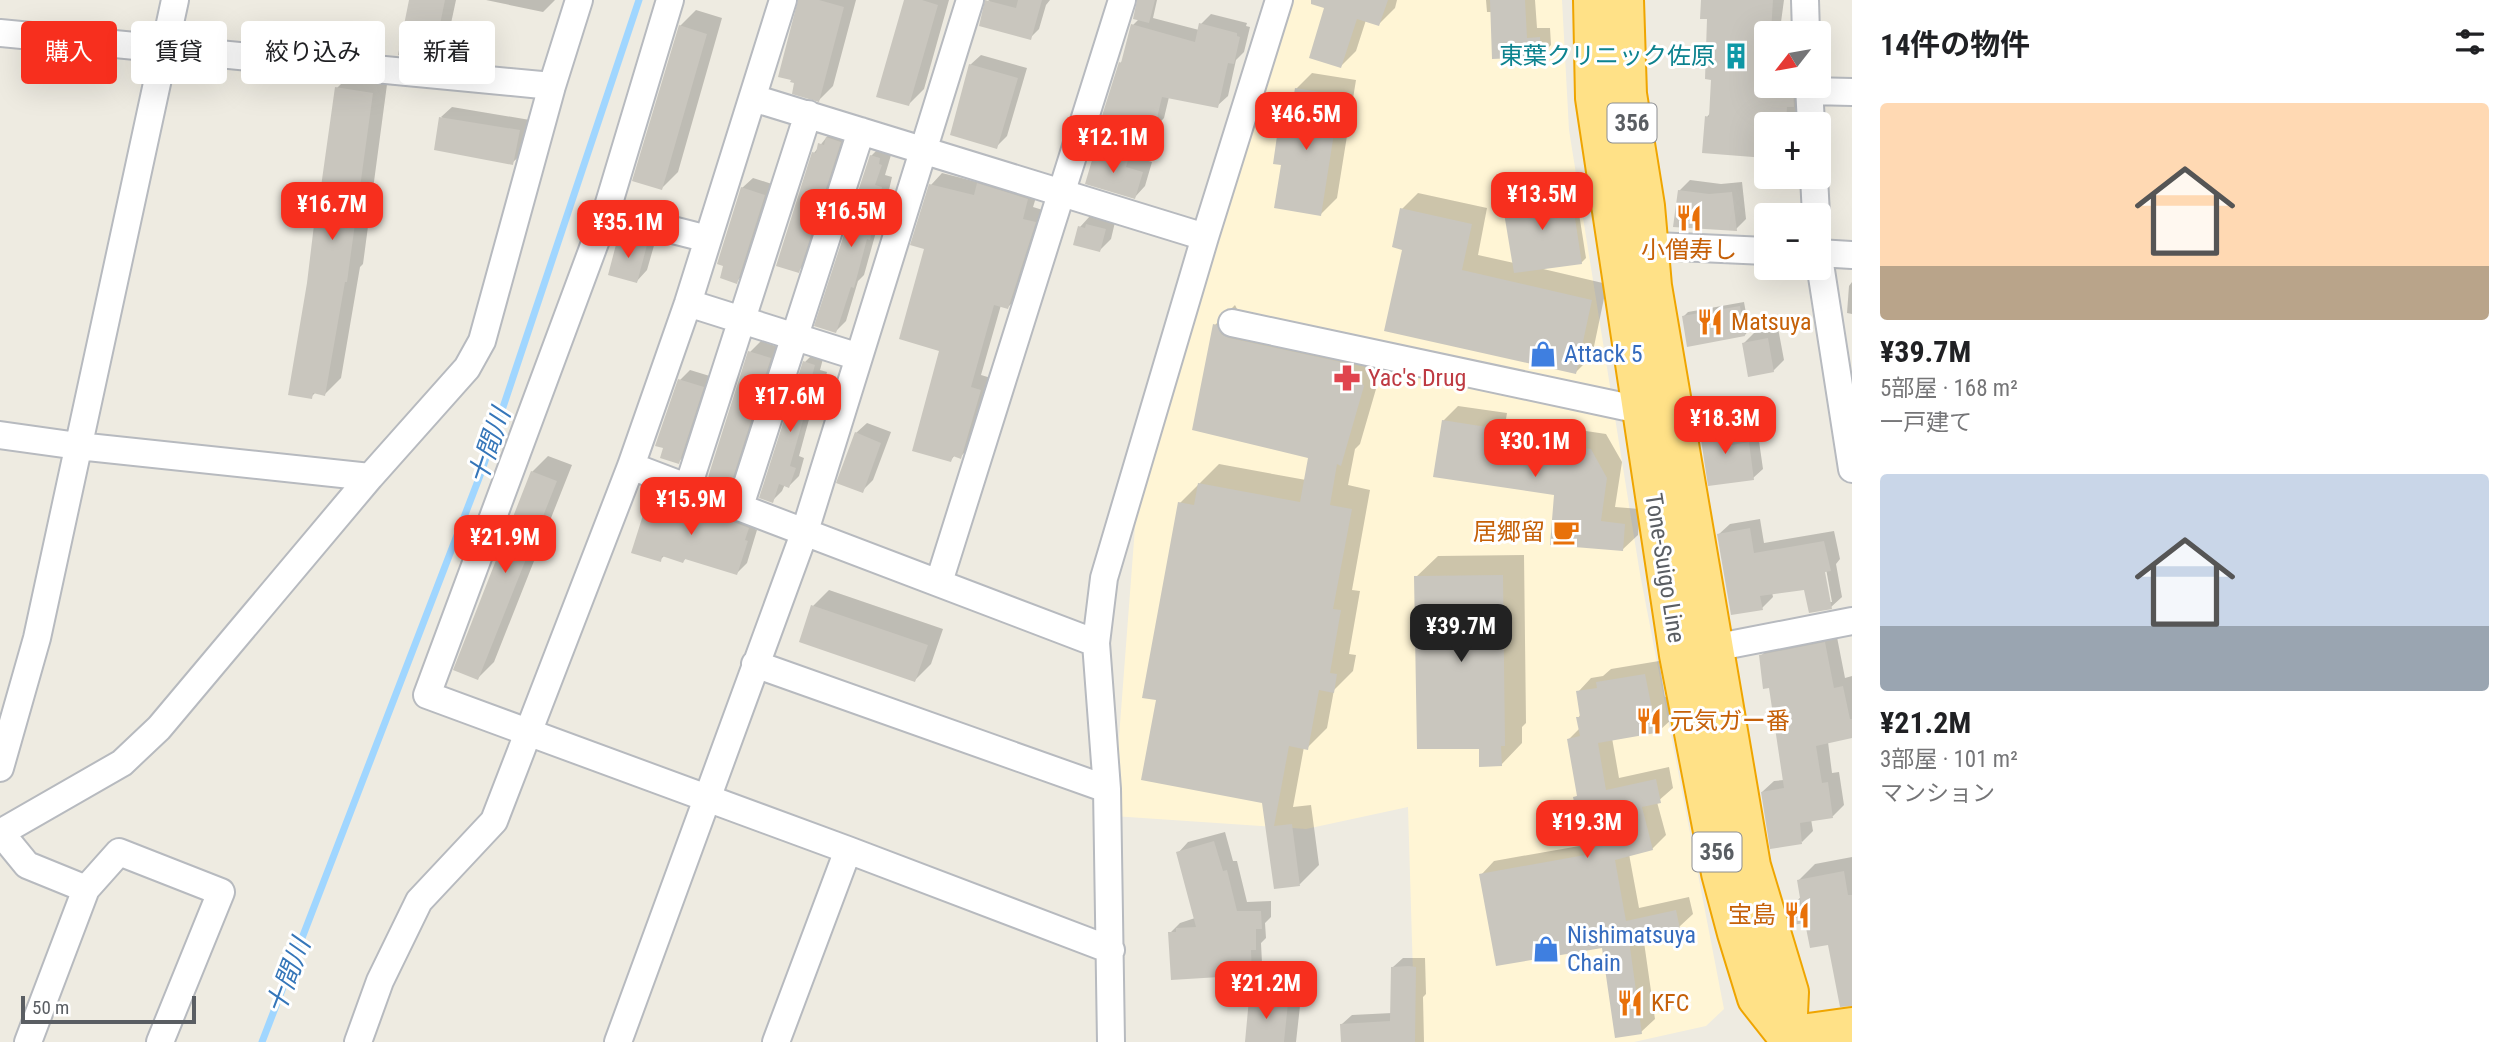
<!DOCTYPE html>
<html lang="ja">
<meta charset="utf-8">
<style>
:root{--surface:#fff;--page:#f6f6f6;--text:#202124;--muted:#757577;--accent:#f72f1e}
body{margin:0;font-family:"Roboto Condensed","Noto Sans JP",sans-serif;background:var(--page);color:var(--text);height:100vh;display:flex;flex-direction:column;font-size:26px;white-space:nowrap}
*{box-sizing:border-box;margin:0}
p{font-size:23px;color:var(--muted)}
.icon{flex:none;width:38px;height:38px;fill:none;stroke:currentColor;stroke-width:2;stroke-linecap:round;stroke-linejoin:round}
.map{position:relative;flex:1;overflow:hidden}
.drawer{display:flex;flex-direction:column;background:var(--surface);width:665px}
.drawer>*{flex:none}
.banner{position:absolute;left:21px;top:21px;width:665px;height:63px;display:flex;gap:14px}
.needle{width:46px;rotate:239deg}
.controls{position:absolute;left:1754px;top:21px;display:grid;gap:14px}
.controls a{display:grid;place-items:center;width:77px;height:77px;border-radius:7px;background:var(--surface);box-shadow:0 7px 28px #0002;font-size:35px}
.scale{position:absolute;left:21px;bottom:18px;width:175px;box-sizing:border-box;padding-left:7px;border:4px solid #5a5e63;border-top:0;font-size:19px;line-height:24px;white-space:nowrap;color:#5a5e63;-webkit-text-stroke:5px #fff;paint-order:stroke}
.price{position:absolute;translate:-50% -60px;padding:0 16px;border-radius:14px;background:var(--accent);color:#fff;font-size:23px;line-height:46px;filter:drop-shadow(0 2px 4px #0008)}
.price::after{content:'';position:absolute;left:50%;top:42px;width:21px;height:16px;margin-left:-10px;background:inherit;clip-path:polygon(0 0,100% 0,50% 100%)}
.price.on{background:#222;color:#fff}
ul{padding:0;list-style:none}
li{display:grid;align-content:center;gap:14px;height:371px;padding:0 28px}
li span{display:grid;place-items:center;height:217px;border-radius:7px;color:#555}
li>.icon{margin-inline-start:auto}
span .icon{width:126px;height:126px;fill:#fffc;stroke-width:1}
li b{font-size:30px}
h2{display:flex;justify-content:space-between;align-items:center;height:84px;padding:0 28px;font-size:30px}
.pill{padding:0 24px;border-radius:7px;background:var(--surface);box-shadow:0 7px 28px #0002;font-size:24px;line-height:63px}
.pill.on{background:var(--accent);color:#fff}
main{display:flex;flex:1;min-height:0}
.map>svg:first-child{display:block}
.commercial{fill:#fff5d5}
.shadow{fill:#0003;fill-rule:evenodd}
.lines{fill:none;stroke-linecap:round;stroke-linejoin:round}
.stream{stroke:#a0d6ff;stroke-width:7}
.building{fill:#c9c6be}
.street-casing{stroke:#b7babf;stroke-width:30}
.highway-casing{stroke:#efa500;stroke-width:42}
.street{stroke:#fff;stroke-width:26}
.highway{stroke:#ffe187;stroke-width:38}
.labels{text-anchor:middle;stroke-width:6;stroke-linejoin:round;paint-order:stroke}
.shield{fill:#fff;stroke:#8c8e92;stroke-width:2}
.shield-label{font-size:23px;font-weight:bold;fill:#5a5e63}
.culture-label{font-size:24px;fill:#0d838f;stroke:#fff;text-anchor:end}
.food-label{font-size:24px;fill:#c56008;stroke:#fff;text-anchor:start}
.shop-label{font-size:24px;fill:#366cbe;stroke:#fff;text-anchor:start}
.health-label{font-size:24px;fill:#be3a42;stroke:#fff;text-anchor:start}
.street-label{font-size:24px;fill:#5a5e63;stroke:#fff}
.water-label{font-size:26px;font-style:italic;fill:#3576b9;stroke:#fff}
</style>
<main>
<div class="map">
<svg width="1852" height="1042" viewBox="0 0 1852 1042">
<rect width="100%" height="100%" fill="#eeebe1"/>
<path class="commercial" d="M1292,0H1562L1569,130L1640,574L1724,1009L1706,1026L1634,1042H1415L1408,807L1306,829L1113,816L1136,514Z"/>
<path class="shadow" d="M411,0H456L447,42L432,57Z
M486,0H555L543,12Z
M799,0H856L833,86L819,100Z
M906,0H949L924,89L909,104Z
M988,0H1050L1046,5L1039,29L1030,38Z
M1139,0H1157L1153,18L1199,30L1201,24L1211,14L1247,23L1246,26L1250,27L1244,52L1236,60L1228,96L1217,106L1169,97L1164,118L1154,129L1120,63L1124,60L1133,25L1140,18Z
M1328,0H1397L1395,8L1379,24L1366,20L1356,51L1341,66Z
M1486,0H1535L1537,28H1550L1551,45L1540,56L1492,12H1487Z
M1703,0H1784L1781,22H1801L1807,33H1766V86H1804L1812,124H1766L1707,117L1711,112L1713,78L1709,17Z
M696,10L722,18L678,172L662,188L680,26Z
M981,55L1027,68L1007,136L996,147L970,65Z
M353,72L388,77L363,264L360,267L341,378L325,394L316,392L311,397L309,283L318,201L321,198L337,88Z
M1312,73L1356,80L1337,198L1321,214L1280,130L1292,118L1296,89Z
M452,107L530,120L523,153L512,163L441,117Z
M850,131L809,260L798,271L814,153L830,133Z
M1107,141L1137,149L1135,157L1152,162L1145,186L1135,197L1096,151Z
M882,145L890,147L888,154L891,155L885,175L892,177L880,228L876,232L864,275L858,281L846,321L836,331L871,156Z
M942,173L981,183L990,173L1039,188L1033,207L1046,211L1019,296L1008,307L1001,305L981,375L991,378L972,445L960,457L955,455L951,460L941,350L927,248L931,185Z
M753,178L775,185L747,271L736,282L742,188Z
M1690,180L1721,184L1742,182L1746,219L1736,229L1679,191Z
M1575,188L1586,258L1581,263L1539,268L1607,284L1592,356L1576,372L1404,248L1402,209L1418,193L1487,208L1478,255L1514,263L1504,202L1509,197Z
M1099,214L1116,218L1111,239L1100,250L1080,227L1090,216L1095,217Z
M630,228L657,235L647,270L637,281L620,238Z
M1852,282V314L1847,313L1849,286Z
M1744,302L1749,330L1745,335L1683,317L1688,312Z
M1235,305L1240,315L1383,365L1360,444L1355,449L1348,485L1370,490L1352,590L1360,591L1349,654L1356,655L1353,671L1334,690L1327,728L1307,748L1304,747L1293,807L1311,805L1319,865L1300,884L1275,887L1264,801L1158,699L1180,503L1219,464L1306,480L1310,456L1194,429L1215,325Z
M1778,328L1784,360L1773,371L1744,343L1754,333Z
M761,341L781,348L740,474L729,485L750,352Z
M815,352L824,355L820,370L827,372L821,395L814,401L799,456L804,458L799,476L789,486L785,484L782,491L772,501L805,362Z
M690,370L713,377L689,452L678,462L665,447L680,380Z
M1458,406L1507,413L1506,419L1606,434L1622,462L1615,507L1640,509L1638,535L1622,550L1556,493L1443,421Z
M1736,412L1740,436L1758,434L1763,469L1753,478L1701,426L1710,417Z
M867,423L891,432L873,480L862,491L856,433Z
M548,456L572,465L494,662L478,678L532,472Z
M668,488L759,517L755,529L757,530L747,563L737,573L686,558L683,561L665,555L660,560L645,513Z
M1760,519L1764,543L1834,531L1840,559L1836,564L1842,597L1831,607L1806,588L1772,592L1773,597L1762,608L1719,534L1730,524ZM1825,563L1832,602H1829L1822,564Z
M1524,555L1526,723L1522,727V743L1501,765L1481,747L1416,577L1438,556Z
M829,590L943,629L931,664L915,680L813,606Z
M1836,632L1845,678L1852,676V737L1828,742L1832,773L1839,772L1844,805L1833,816L1811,819L1813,831L1802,842L1762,792L1774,781L1784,780L1771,686L1761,656L1772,644Z
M1659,661L1665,697L1670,696L1674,717L1660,730L1612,738L1619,778L1669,767L1673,788L1657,802L1666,835L1652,849L1629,854L1639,908L1689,897L1693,914L1679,927L1643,935L1655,1019L1641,1032L1604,945L1481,875L1494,861L1585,845L1575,798L1579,794L1569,739L1580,728L1578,718L1581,714L1578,692L1591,678L1603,676L1611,669Z
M1225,832L1233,861H1237L1247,902L1271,901V917L1265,923L1266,938L1261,943L1262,963L1251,973L1170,933L1180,923L1195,918L1178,853L1188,842Z
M1852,857V993L1829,943L1790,907L1802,896L1799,880L1815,864Z
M1403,958H1425L1426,994L1423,997L1424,1042H1343L1342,1024L1352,1015L1392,1013L1393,967Z
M1266,985L1302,988L1296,1042H1247L1251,1000Z"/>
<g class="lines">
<path class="stream" d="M262,1042L481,473L639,0"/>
</g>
<path class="building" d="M409,0H445L433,59L398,55Z
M798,0H819L844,7L819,102L792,94L794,83L790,82L791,80L778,77Z
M904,0H922L938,5L909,106L876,97Z
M985,0L1016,8L1018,0H1042L1031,40L979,26Z
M1137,0H1155L1149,23L1133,19Z
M1311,0H1388L1379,26L1357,19L1341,68L1309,58L1324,8L1311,4Z
M1490,0H1525L1527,38L1540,37L1541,57L1492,59Z
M1701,0H1773L1771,33H1766V86H1793L1794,107H1787L1786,124H1766V158L1702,153L1705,116L1709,117L1711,80L1705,79L1707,19H1700Z
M1199,23L1237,33V36L1240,37L1234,64L1228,63L1218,108L1162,97L1154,131L1101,119L1119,62L1121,63L1131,24L1195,42Z
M679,25L707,34L662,190L632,181Z
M969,64L1018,78L997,149L950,135Z
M335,87L373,93L347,282H345L325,396L313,393L312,399L288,395L307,283L317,200L319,201Z
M1295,88L1340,95L1321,216L1274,208L1281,165L1273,164L1278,129L1288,131Z
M439,117L520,130L513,165L434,150Z
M826,137L841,142L799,273L776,266L812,152L816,153L818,143L824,145Z
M1095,150L1128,160L1126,167L1143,172L1135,199L1085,184Z
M870,155L880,158L879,164L882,165L875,185L882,187L870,240L867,239L854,288L851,287L836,333L814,326Z
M977,183L1028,199L1023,219L1036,222L1008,309L994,305L971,387L981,390L961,459L953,456L951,462L912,451L939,351L899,339L924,249L910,245L929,184L974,195Z
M741,187L765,195L737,284L720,278L723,266L717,264Z
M1678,190L1709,194L1732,192L1737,231L1673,227Z
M1571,192L1582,264L1514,273L1502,201Z
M1400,208L1472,224L1462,270L1592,300L1576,374L1384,331L1402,250L1392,247Z
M1086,224L1106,229L1100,252L1073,245L1078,226L1085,228Z
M618,237L647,245L637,283L608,275Z
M1740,306L1745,336L1687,347L1682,316Z
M1213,324L1217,325L1221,334L1229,338L1350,364L1364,386L1341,466L1337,464L1330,505L1352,509L1333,609L1341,610L1330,673L1337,674L1334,693L1319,690L1308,750L1289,746L1274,826L1292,824L1300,886L1274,889L1262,803L1141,780L1156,700L1142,698L1178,502L1194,505L1198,483L1300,502L1308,458L1192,430Z
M1768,338L1774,372L1748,377L1742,343Z
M748,351L771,358L730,487L708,479L709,474Z
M803,361L815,365L811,380L818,382L811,407L807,406L790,466L796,468L789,488L779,484L773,503L759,498Z
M678,379L704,387L679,464L660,458L663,448L655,446Z
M1442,420L1493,428L1492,434L1591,449L1607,478L1601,521L1625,524L1623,551L1550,545L1554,495L1433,477Z
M1727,420L1732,445L1749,442L1754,480L1708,486L1699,426Z
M855,432L881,443L863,493L836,483Z
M531,471L557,481L478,680L453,670Z
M656,498L696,511L702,510L749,528L745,540L748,541L737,575L685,559L683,563L662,556L661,562L631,553L644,512L651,514Z
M1750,528L1754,553L1824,541L1831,571L1825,572L1832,609L1809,613L1804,590L1760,596L1763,610L1731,615L1717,534Z
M1503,575L1505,746H1501L1502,766L1479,767V749H1417L1414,576Z
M811,605L928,645L915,682L799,642Z
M1825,642L1834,688L1843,686L1850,719H1852V738L1816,746L1822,783L1828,782L1833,818L1800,823L1802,844L1770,849L1761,792L1784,788L1769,688L1763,689L1759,655Z
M1645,674L1652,709H1657L1661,732L1598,743L1606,790L1656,779L1661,803L1642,807L1653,850L1615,860L1626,921L1676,910L1680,929L1629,940L1642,1034L1615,1038L1602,948L1496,966L1479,874L1585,855L1573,797L1577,796L1567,739L1580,736L1576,717H1580L1576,691L1597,688L1596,682Z
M1214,841L1223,871L1227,870L1237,911H1261L1262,929H1256V950H1251L1252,975L1171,980L1168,932H1176V928L1196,927L1176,852Z
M1844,871L1848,895H1852V1006L1840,1007L1828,945L1810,948L1805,923L1792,925L1789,906L1801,904L1797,880Z
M1409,966L1416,967L1415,1042H1341L1340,1024L1390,1021L1391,967Z
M1249,999L1288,1003L1284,1042H1245Z"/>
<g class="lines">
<g class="street-casing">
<path id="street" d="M670,0L606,213L427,695L848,850L1111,950
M1805,0L1806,33
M0,33L552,86
M1809,86L1811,124
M1809,91L1852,92
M753,98L1205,237
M1814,177L1816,215
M606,213L708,239
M1633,245L1766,251
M1818,251L1852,469
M1818,253L1852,255
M688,303L859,357
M1232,323L1640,410
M0,435L78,446L370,477
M631,466L1096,643
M688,487L808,114
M740,506L861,131
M939,582L1122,0
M1698,651L1852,621
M755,664L1107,789
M0,768L37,638L175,0
M0,832L27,865L86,889L28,1042
M0,833L122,763L159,728L370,477L467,368L482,341L552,86L579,0
M86,889L119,852L221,892L160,1042
M358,1042L380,981L419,901L494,821L631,466L688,303L783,0
M618,1042L805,531L970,0
M776,1042L848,850
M1111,1042L1107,789L1096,643L1104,578L1205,237L1279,0"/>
</g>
<g class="highway-casing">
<path id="highway" d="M1593,0L1595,98L1679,655L1721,873L1737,933L1757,998L1787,1036L1788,1042
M1624,0L1627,94L1645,206L1652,286L1751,866L1789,992L1787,1036
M1787,1036L1852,1027"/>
</g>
<use href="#street" class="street"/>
<use href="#highway" class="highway"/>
</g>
<defs>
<g id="building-bare" transform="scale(2.1)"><path d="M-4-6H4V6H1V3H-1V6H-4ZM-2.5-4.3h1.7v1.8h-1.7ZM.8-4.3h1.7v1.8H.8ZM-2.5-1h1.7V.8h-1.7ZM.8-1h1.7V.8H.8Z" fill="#0f9aa8" stroke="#fff" stroke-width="2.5" paint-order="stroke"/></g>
<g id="restaurant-bare" transform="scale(2.1)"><path d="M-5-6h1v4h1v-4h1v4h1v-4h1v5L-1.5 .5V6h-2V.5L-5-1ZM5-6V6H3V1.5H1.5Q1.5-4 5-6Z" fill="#e8710a" stroke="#fff" stroke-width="2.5" paint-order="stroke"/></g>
<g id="shop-bare" transform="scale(2.1)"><path d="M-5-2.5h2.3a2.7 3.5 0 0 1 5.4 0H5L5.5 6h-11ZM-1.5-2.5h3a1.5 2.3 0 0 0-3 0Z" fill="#3f7fe0" stroke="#fff" stroke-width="2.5" paint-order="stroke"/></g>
<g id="pharmacy-bare" transform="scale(2.1)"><path d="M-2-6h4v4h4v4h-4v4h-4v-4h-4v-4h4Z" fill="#e0444e" stroke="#fff" stroke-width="2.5" paint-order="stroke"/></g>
<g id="cafe-bare" transform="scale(2.1)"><path d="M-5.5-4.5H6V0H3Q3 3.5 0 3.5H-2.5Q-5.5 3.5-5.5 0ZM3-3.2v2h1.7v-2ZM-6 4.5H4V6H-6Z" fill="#e8710a" stroke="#fff" stroke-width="2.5" paint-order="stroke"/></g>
</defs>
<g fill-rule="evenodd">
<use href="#building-bare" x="1736" y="56"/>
<use href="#restaurant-bare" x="1689" y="218"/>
<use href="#restaurant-bare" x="1710" y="322"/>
<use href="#shop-bare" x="1543" y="354"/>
<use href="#pharmacy-bare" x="1347" y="378"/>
<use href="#cafe-bare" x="1566" y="532"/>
<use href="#restaurant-bare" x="1649" y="721"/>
<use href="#restaurant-bare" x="1797" y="915"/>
<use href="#shop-bare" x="1546" y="949"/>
<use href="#restaurant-bare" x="1630" y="1003"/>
</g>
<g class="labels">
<g class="shield">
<rect x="1607.5" y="103.5" width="49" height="39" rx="5"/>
<rect x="1692.5" y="832.5" width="49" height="39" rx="5"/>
</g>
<g class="shield-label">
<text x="1632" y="131">356</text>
<text x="1717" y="860">356</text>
</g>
<g class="culture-label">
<text x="1715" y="64">東葉クリニック佐原</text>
</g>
<g class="food-label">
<text x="1689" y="258" text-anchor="middle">小僧寿し</text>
<text x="1731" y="330">Matsuya</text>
<text x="1545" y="540" text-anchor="end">居郷留</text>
<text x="1670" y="729">元気ガー番</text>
<text x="1776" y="923" text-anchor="end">宝島</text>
<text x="1651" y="1011">KFC</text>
</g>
<g class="shop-label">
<text x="1564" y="362">Attack 5</text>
<text x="1567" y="943">Nishimatsuya<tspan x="1567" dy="28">Chain</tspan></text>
</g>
<g class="health-label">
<text x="1368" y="386">Yac's Drug</text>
</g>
<g class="street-label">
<text transform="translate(1665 568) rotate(81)" y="8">Tone-Suigo Line</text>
</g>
<g class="water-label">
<text transform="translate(489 446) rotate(-71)" y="9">十間川</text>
<text transform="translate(288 976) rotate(-69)" y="9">十間川</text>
</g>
</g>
</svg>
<div class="controls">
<a><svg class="needle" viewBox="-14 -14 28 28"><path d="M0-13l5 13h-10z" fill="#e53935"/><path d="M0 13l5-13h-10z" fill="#757577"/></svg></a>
<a>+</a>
<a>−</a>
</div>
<div class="scale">50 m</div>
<b class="price" style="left:1306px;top:152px">¥46.5M</b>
<b class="price" style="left:1113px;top:175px">¥12.1M</b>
<b class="price" style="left:1542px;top:232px">¥13.5M</b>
<b class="price" style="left:332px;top:242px">¥16.7M</b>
<b class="price" style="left:851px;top:249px">¥16.5M</b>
<b class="price" style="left:628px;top:260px">¥35.1M</b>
<b class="price" style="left:790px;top:434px">¥17.6M</b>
<b class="price" style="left:1725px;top:456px">¥18.3M</b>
<b class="price" style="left:1535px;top:479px">¥30.1M</b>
<b class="price" style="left:691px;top:537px">¥15.9M</b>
<b class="price" style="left:505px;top:575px">¥21.9M</b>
<b class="price on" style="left:1461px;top:664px">¥39.7M</b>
<b class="price" style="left:1587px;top:860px">¥19.3M</b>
<b class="price" style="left:1266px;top:1021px">¥21.2M</b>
<div class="banner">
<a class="pill on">購入</a>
<a class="pill">賃貸</a>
<a class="pill">絞り込み</a>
<a class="pill">新着</a>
</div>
</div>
<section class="drawer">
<h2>14件の物件<svg class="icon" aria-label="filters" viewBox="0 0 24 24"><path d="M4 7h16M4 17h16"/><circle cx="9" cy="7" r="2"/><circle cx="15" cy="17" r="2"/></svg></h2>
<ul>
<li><span style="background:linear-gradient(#ffd9b3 75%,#b9a48a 0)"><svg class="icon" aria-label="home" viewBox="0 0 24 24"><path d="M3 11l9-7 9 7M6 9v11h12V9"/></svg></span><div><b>¥39.7M</b><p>5部屋 · 168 m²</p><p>一戸建て</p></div></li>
<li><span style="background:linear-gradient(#c9d6e8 70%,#9aa5b1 0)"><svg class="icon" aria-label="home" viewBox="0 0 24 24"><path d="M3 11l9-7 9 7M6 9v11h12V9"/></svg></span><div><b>¥21.2M</b><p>3部屋 · 101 m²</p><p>マンション</p></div></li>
</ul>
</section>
</main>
